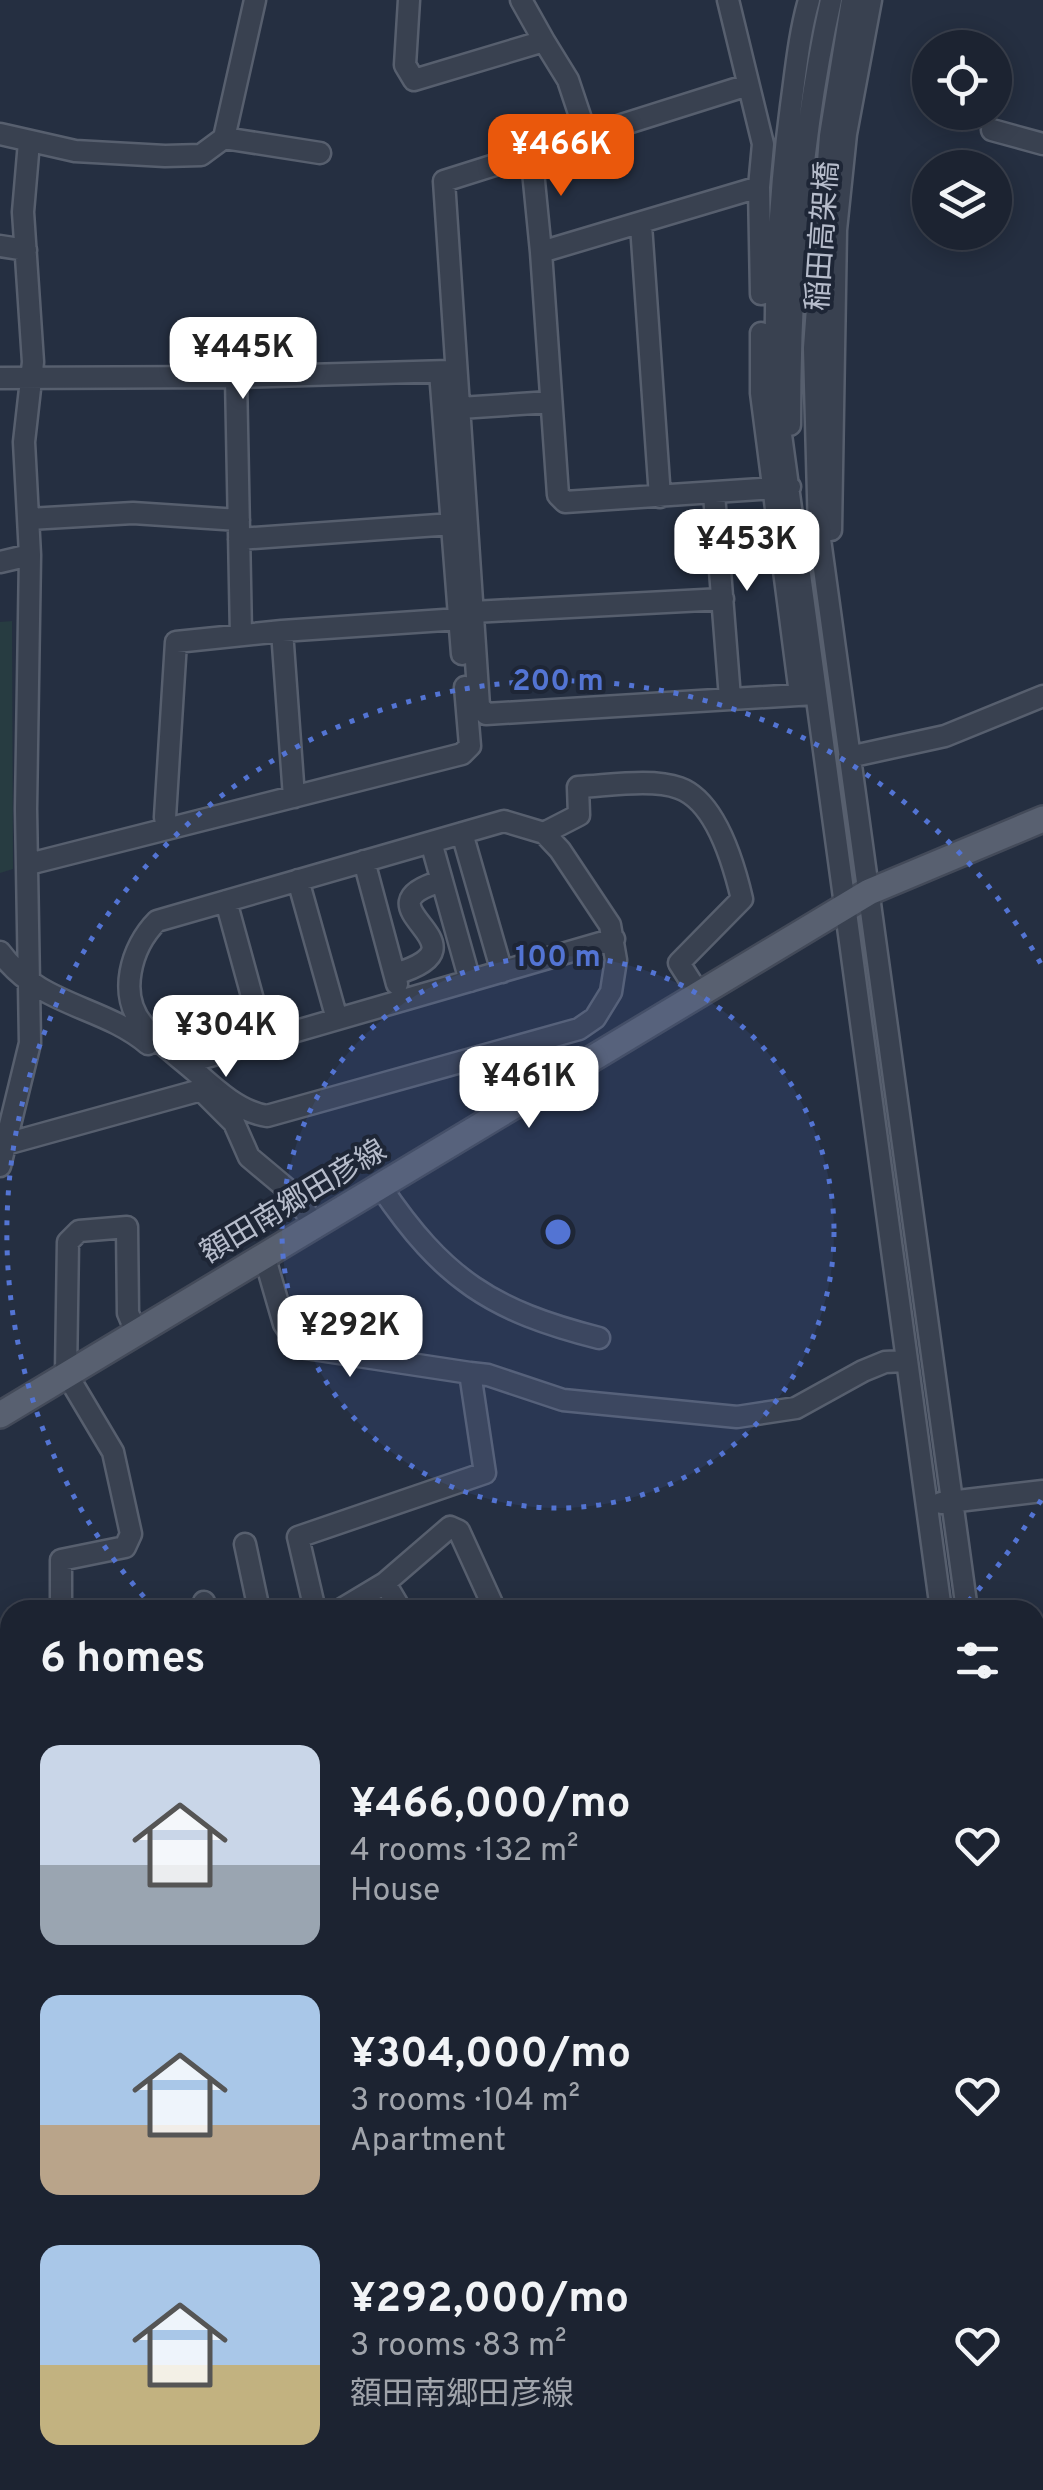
<!DOCTYPE html>
<meta charset="utf-8">
<style>
:root{--surface:#1c2331;--page:#292f3d;--text:#f1f3f6;--muted:#a0a4ab;--line:#3a404d;--accent:#ea580c}
body{margin:0;font-family:Overpass,"Noto Sans JP",sans-serif;background:var(--page);color:var(--text);height:100vh;display:flex;flex-direction:column;font-size:38px;white-space:nowrap}
*{box-sizing:border-box;margin:0}
p{font-size:32px;color:var(--muted)}
.icon{flex:none;width:55px;height:55px;fill:none;stroke:currentColor;stroke-width:2;stroke-linecap:round;stroke-linejoin:round}
.map{position:relative;flex:1;overflow:hidden}
.panel{position:absolute;left:0px;top:1600px;width:1045px;height:890px;display:flex;flex-direction:column;background:var(--surface);border-radius:30px 30px 0 0;box-shadow:0 5px 25px #0003,0 0 0 2px var(--line)}
.panel>*{flex:none}
.tools{position:absolute;left:912px;top:30px;display:grid;gap:20px}
.tools a{display:grid;place-items:center;width:100px;height:100px;border-radius:50%;background:var(--surface);box-shadow:0 5px 25px #0003,0 0 0 2px var(--line);font-size:50px}
.price{position:absolute;translate:-50% -85px;padding:0 22px;border-radius:20px;background:#fff;color:#222;font-size:32px;line-height:65px;filter:drop-shadow(0 2px 5px #0008)}
.price::after{content:'';position:absolute;left:50%;top:60px;width:30px;height:22px;margin-left:-15px;background:inherit;clip-path:polygon(0 0,100% 0,50% 100%)}
.price.current{background:var(--accent);color:#fff}
ul{padding:0;list-style:none}
li{display:flex;align-items:center;gap:30px;height:250px;padding:0 40px}
li span{display:grid;place-items:center;flex:none;width:280px;height:200px;border-radius:20px;color:#555}
li>.icon{margin-inline-start:auto}
span .icon{width:120px;height:120px;fill:#fffc;stroke-width:1}
li b{font-size:42px}
h2{display:flex;justify-content:space-between;align-items:center;height:120px;padding:0 40px;font-size:42px}
.map>svg:first-child{display:block}
.green{fill:#273c41}
.lines{fill:none;stroke-linecap:round;stroke-linejoin:round}
.minor-casing{stroke:#575f6e;stroke-width:25}
.major-casing{stroke:#434a59;stroke-width:30}
.minor{stroke:#394150;stroke-width:20}
.major{stroke:#586070;stroke-width:25}
.ring{fill:none;stroke:#5374d3;stroke-width:5;stroke-dasharray:5 10}
.labels{text-anchor:middle;stroke-width:8;stroke-linejoin:round;paint-order:stroke}
.street-label{font-size:30px;fill:#b6bccb;stroke:#1e2636}
.centre{fill:#5374d3;stroke:#1e2636;stroke-width:5}
.ring-label{font-size:30px;text-anchor:middle;font-weight:bold;fill:#5374d3;stroke:#1e2636;stroke-width:8;stroke-linejoin:round;paint-order:stroke}
</style>
<div class="map">
<svg width="1043" height="2490" viewBox="0 0 1043 2490">
<rect width="100%" height="100%" fill="#252f41"/>
<path class="green" d="M12,621L13,869L0,873V622Z
M85,2480H725L732,2490H86Z"/>
<g class="lines">
<g class="minor-casing">
<path id="minor" d="M409,0L405,65L414,80L544,41L568,80L586,134
M521,0L544,41
M728,0L763,144L759,187L761,294
M809,0C799,35 796,70 791,106C778,204 774,299 776,398L941,1610
M852,0L830,136L814,348L819,532L967,1610
M748,85L444,181L479,706L486,714L814,694
M992,130L1043,144
M0,134L75,151L165,156L201,155L224,138L255,0
M224,138L320,153
M531,151L541,252
M759,187L541,252L558,495L565,502L790,487
M641,225L660,497
M0,246L26,250
M761,333V393L800,694
M440,372L462,654
M236,377L241,635
M0,378L236,377L449,371
M460,408L550,402
M790,425C790,283 800,138 831,0
M714,494L730,698
M29,519L133,513L239,520
M831,530L836,230L846,134L871,0
M239,539L452,524
M0,562L30,555
M473,612L723,599
M282,631L294,797
M849,757L945,736L1043,696
M504,821L544,833L560,850L610,925L616,960L611,992L595,1018L579,1029L267,1116C240,1112 216,1090 196,1072C179,1057 159,1043 144,1026C117,996 131,947 157,921Z
M167,829L165,817L176,642L282,631L459,619
M462,833L502,972
M544,833L579,815L578,787C606,786 652,778 679,788C716,801 734,865 742,899L679,963L700,996
M364,861L397,984
M29,864L462,754L470,746L465,687
M298,880L337,1019
M442,881L470,981
M226,901L264,1040
M0,952C40,1007 102,1005 148,1044
M395,974C497,944 349,907 442,881L431,842
M186,1063L614,939
M200,1089L234,1123L249,1157L292,1193L315,1225
M6,1144L201,1090
M0,1166L30,1043L26,809L30,555L24,442L33,362L23,212L29,142
M381,1187C443,1279 492,1311 599,1338
M264,1255L284,1324L299,1347L470,1373L485,1473L298,1537L315,1610
M470,1373L488,1375L563,1400L737,1417L796,1408L863,1371L885,1362L905,1361
M941,1503L1043,1491
M245,1544L259,1610
M385,1583L401,1610
M204,1602L206,1610
M61,1610V1560L125,1547L131,1534L113,1452L66,1373L68,1242L79,1231L127,1227L128,1313L136,1332
M340,1610L385,1583L450,1527L459,1531L495,1610
M0,1722L10,1721
M1035,1768L1043,1767
M0,1810L10,1799
M1035,1844L1043,1843
M0,1870L10,1866
M0,1978H10
M1035,2085L1043,2145
M1035,2284L1043,2342"/>
</g>
<g class="major-casing">
<path id="major" d="M0,1415L869,892L1043,819"/>
</g>
<use href="#minor" class="minor"/>
<use href="#major" class="major"/>
</g>
<circle cx="558" cy="1232" r="276" fill="#5374d3" fill-opacity=".12"/>
<g class="ring">
<circle cx="558" cy="1232" r="276"/>
<path d="M1041 1500A552 552 0 0 1 962 1608M154 1608A552 552 0 1 1 1041 964"/>
</g>
<g class="labels">
<g class="street-label">
<text transform="translate(822 236) rotate(-86)" y="10">稲田高架橋</text>
<text transform="translate(293 1201) rotate(-31)" y="10">額田南郷田彦線</text>
</g>
</g>
<circle cx="558" cy="1232" r="15" class="centre"/>
<g class="ring-label">
<text x="558" y="690">200 m</text>
<text x="558" y="966">100 m</text>
</g>
</svg>
<div class="tools">
<a><svg class="icon" aria-label="locate" viewBox="0 0 24 24"><circle cx="12" cy="12" r="6"/><path d="M12 2v4M12 18v4M2 12h4M18 12h4"/></svg></a>
<a><svg class="icon" aria-label="layers" viewBox="0 0 24 24"><path d="M12 4l9 5-9 5-9-5zM3 14l9 5 9-5"/></svg></a>
</div>
<b class="price current" style="left:561px;top:199px">¥466K</b>
<b class="price" style="left:243px;top:402px">¥445K</b>
<b class="price" style="left:747px;top:594px">¥453K</b>
<b class="price" style="left:226px;top:1080px">¥304K</b>
<b class="price" style="left:529px;top:1131px">¥461K</b>
<b class="price" style="left:350px;top:1380px">¥292K</b>
<section class="panel">
<h2>6 homes<svg class="icon" aria-label="filters" viewBox="0 0 24 24"><path d="M4 7h16M4 17h16"/><circle cx="9" cy="7" r="2"/><circle cx="15" cy="17" r="2"/></svg></h2>
<ul>
<li><span style="background:linear-gradient(#c9d6e8 60%,#9aa5b1 0)"><svg class="icon" aria-label="home" viewBox="0 0 24 24"><path d="M3 11l9-7 9 7M6 9v11h12V9"/></svg></span><div><b>¥466,000/mo</b><p>4 rooms · 132 m²</p><p>House</p></div><svg class="icon" aria-label="heart" viewBox="0 0 24 24"><path d="M12 20l-8-8c-3-5 5-10 8-4 3-6 11-1 8 4z"/></svg></li>
<li><span style="background:linear-gradient(#a9c7e8 65%,#b9a48a 0)"><svg class="icon" aria-label="home" viewBox="0 0 24 24"><path d="M3 11l9-7 9 7M6 9v11h12V9"/></svg></span><div><b>¥304,000/mo</b><p>3 rooms · 104 m²</p><p>Apartment</p></div><svg class="icon" aria-label="heart" viewBox="0 0 24 24"><path d="M12 20l-8-8c-3-5 5-10 8-4 3-6 11-1 8 4z"/></svg></li>
<li><span style="background:linear-gradient(#a9c7e8 60%,#c2b280 0)"><svg class="icon" aria-label="home" viewBox="0 0 24 24"><path d="M3 11l9-7 9 7M6 9v11h12V9"/></svg></span><div><b>¥292,000/mo</b><p>3 rooms · 83 m²</p><p>額田南郷田彦線</p></div><svg class="icon" aria-label="heart" viewBox="0 0 24 24"><path d="M12 20l-8-8c-3-5 5-10 8-4 3-6 11-1 8 4z"/></svg></li>
</ul>
</section>
</div>
